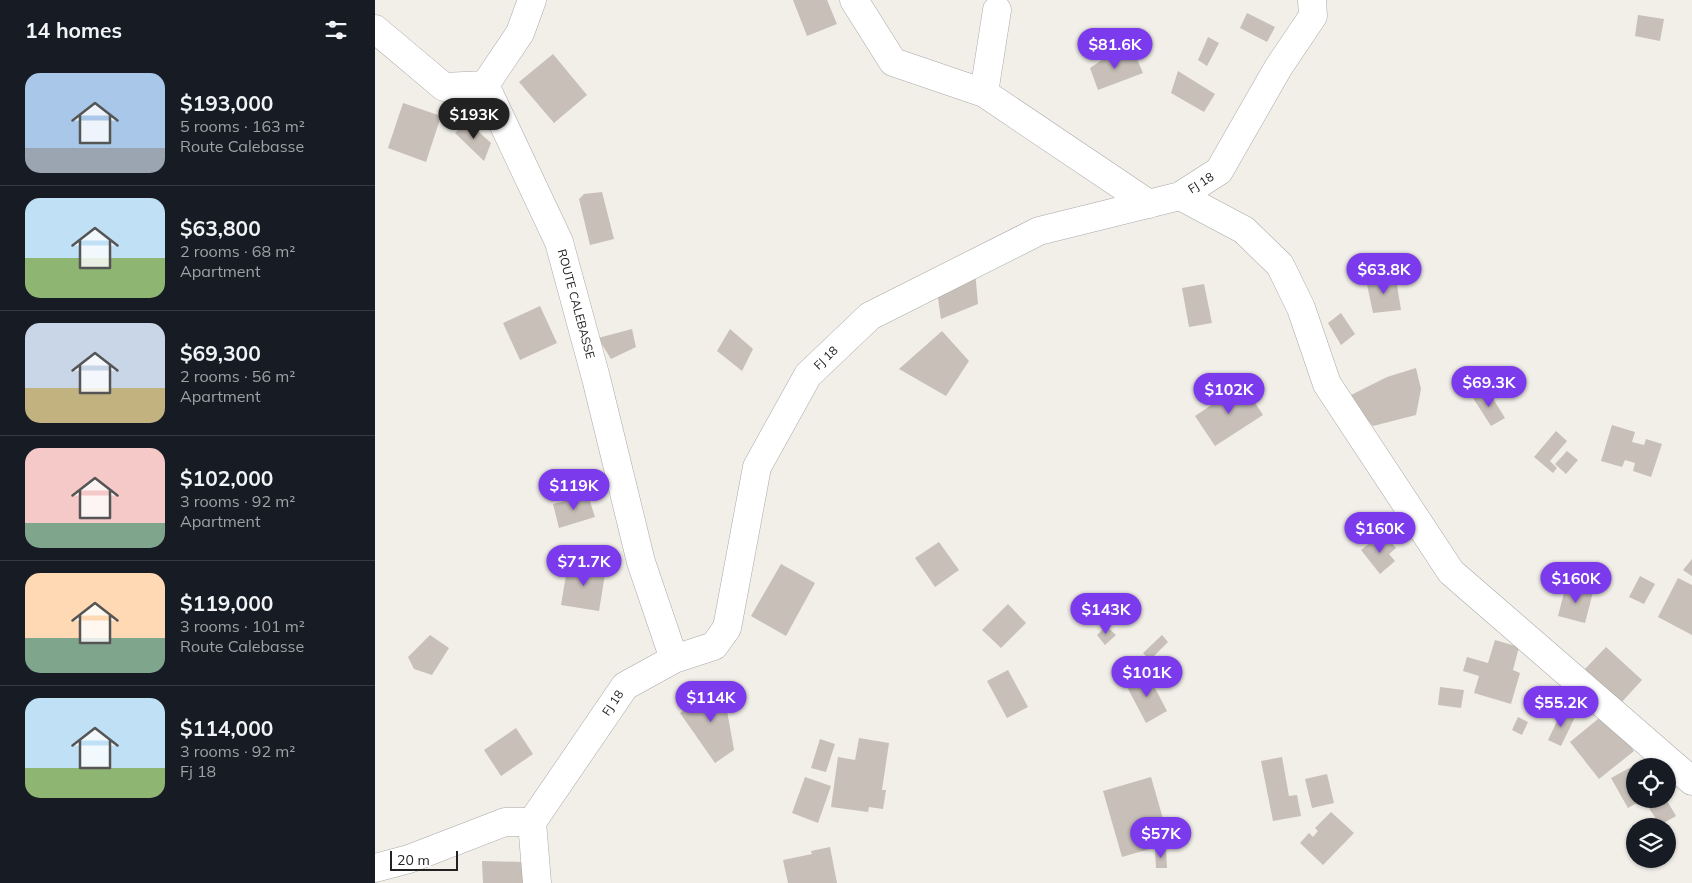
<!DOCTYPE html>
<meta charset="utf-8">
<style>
:root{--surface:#171b24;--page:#242831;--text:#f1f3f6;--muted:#9ea1a6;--line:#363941;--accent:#7c3aed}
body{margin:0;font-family:Mulish,sans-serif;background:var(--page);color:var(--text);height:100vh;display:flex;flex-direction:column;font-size:19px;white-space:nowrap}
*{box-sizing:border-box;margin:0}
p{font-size:16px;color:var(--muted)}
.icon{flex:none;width:28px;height:28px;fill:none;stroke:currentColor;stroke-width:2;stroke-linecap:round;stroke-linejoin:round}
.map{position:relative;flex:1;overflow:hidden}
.details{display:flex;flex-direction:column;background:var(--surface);width:375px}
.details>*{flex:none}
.buttons{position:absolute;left:1251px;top:758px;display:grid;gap:10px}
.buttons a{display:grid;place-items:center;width:50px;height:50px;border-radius:50%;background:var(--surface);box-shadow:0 1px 4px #0004;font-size:25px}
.scale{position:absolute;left:15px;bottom:12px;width:68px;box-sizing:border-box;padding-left:5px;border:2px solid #222;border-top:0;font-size:14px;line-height:18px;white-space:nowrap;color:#222;-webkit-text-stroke:4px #fff;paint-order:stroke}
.price{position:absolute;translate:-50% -42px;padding:0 11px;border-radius:18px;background:var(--accent);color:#fff;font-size:16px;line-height:32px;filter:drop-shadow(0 1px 2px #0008)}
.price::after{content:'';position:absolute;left:50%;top:30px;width:15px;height:11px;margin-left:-8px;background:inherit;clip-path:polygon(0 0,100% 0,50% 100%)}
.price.current{background:#222;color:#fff}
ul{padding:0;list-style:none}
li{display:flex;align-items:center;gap:15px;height:125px;padding:0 25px}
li+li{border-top:1px solid var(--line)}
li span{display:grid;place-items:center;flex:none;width:140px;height:100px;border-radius:15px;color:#555}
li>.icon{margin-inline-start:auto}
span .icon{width:60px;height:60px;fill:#fffc;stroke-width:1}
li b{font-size:21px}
h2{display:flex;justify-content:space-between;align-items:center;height:60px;padding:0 25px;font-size:21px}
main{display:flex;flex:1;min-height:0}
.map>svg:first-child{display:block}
.building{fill:#c7bfb8}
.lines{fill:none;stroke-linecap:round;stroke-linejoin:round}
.minor-casing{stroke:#a9a9a9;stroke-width:29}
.minor{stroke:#fff;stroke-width:28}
.labels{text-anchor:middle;stroke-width:5;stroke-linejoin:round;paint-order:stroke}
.street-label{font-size:12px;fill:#222;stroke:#fff}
</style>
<main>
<section class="details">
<h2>14 homes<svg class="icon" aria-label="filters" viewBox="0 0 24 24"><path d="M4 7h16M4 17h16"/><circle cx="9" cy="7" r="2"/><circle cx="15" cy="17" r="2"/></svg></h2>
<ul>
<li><span style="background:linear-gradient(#a9c7e8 75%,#9aa5b1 0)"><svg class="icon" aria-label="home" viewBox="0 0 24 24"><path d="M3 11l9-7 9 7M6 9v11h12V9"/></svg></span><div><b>$193,000</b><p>5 rooms · 163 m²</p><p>Route Calebasse</p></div></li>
<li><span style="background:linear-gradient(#bfe0f5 60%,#8fb573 0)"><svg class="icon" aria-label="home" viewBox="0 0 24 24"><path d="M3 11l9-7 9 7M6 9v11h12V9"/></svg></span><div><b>$63,800</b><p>2 rooms · 68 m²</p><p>Apartment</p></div></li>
<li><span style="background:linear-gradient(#c9d6e8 65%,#c2b280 0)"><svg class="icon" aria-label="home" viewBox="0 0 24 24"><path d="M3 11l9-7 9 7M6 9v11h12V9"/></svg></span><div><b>$69,300</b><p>2 rooms · 56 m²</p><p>Apartment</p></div></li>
<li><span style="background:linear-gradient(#f6c9c9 75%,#7fa58c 0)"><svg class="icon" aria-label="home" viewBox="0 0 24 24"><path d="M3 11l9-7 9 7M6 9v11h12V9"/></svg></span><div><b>$102,000</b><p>3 rooms · 92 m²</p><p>Apartment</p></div></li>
<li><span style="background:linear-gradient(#ffd9b3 65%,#7fa58c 0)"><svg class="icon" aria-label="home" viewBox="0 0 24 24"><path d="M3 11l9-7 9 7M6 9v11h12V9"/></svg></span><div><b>$119,000</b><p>3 rooms · 101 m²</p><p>Route Calebasse</p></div></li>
<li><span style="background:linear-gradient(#bfe0f5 70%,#8fb573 0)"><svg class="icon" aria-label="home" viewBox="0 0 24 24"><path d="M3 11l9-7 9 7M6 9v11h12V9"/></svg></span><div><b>$114,000</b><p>3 rooms · 92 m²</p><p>Fj 18</p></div></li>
</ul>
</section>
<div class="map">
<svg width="1317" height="883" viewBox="0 0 1317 883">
<rect width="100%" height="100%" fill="#f2efe9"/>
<path class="building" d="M418,0H452L462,24L432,36Z
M872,13L900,27L892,42L865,28Z
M1263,15L1289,19L1285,41L1260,36Z
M833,37L844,43L832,66L823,60Z
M743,49L749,59L759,52L768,73L723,90L715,68Z
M178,54L212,95L179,123L144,82Z
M803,71L840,94L829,112L796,93Z
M28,103L66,116L51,162L13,148Z
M92,121L116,143L109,161L80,133Z
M227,192L239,239L215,245L204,199L209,194Z
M600,271L603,304L566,319L562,291Z
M1021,279L1026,310L998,313L991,280Z
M829,284L837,323L814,327L807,288Z
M165,306L182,343L145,360L128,323Z
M966,313L980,334L966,345L953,323Z
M257,329L261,347L236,359L223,338Z
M355,329L378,349L367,371L342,351Z
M567,331L594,361L571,396L524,369Z
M1041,368L1046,389L1041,415L998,426L970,398L1012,377Z
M868,384L888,415L840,446L820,416Z
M1112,389L1130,418L1116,426L1098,398Z
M1237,425L1260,432L1257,442L1269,445L1271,439L1287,444L1276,477L1258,471L1260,463L1250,460L1247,467L1226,461Z
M1181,431L1192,441L1175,461L1182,468L1178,473L1159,457Z
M1192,451L1203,460L1191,474L1180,464Z
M213,495L220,517L184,528L178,504Z
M1011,536L1021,548L1014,554L1020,561L1005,574L986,550L1001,538L1004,542Z
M564,542L584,570L560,587L540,558Z
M1317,559V576L1308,570Z
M193,563L231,568L224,611L186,605Z
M406,564L440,583L411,636L376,616Z
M1265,576L1280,584L1269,604L1254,597Z
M1303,578L1317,585V635L1283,617Z
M1191,585L1218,592L1210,623L1183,616Z
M633,604L651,623L626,648L607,630Z
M731,626L741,635L730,645L722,635Z
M55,635L74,648L57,675L39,669L33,657Z
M787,635L793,642L775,660L768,653Z
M1120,640L1144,647L1138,670L1145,673L1136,704L1099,693L1104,676L1088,671L1092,657L1113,663Z
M1231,647L1267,680L1245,704L1209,670Z
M633,670L653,707L632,718L612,681Z
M772,673L792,711L771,723L751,685Z
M347,682L359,750L340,763L305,713Z
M1065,687L1089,690L1086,708L1063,705Z
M1187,711L1200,717L1186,746L1173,740Z
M1229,714L1259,751L1224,779L1195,742Z
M1143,717L1153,722L1147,735L1137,730Z
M141,728L158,754L126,776L109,750Z
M484,738L514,743L507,790H511L508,809L494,807L493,812L456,807L463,757L480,760Z
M445,739L460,744L451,772L436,768Z
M907,757L914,796L922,795L926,816L898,821L886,761Z
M1260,765V799H1269L1253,808L1236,778Z
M952,774L959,803L937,808L930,779Z
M430,777L456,786L443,823L417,813Z
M776,777L795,843L747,857L728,791Z
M1275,799H1291L1301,816L1285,825L1270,802Z
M956,812L979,833L948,865L925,843L934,833L938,837L943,831L940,828Z
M455,847L462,883H413L408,860L437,854L436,851Z
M791,849L792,868H781L780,850Z
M107,861L149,862L151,883H108Z"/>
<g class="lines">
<g class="minor-casing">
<path id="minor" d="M479,0L518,62L609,93
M622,10L609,93L774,204
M0,29L69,87L110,85L184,242L221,378L266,562L299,659
M110,85L145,33L157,0
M805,196L869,230L905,265L926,308L952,384L1076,572L1317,781
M0,868L34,859L130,822H157
M162,883L157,822L250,686L299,659L339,646L352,628L382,467L433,375L495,316L664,231L805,196L844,171L903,68L938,16L937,0"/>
</g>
<use href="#minor" class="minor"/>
</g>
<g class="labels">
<g class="street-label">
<text transform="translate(826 183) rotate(-33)" y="4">FJ 18</text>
<text transform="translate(201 304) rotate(75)" y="4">ROUTE CALEBASSE</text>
<text transform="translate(451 358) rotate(-44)" y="4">FJ 18</text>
<text transform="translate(238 703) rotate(-56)" y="4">FJ 18</text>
</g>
</g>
</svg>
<div class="buttons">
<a><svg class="icon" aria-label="locate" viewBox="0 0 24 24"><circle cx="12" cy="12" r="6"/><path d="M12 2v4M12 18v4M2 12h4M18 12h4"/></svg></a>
<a><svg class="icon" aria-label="layers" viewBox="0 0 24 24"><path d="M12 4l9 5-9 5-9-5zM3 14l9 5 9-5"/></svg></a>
</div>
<div class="scale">20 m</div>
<b class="price" style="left:740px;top:70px">$81.6K</b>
<b class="price current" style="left:99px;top:140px">$193K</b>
<b class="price" style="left:1009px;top:295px">$63.8K</b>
<b class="price" style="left:1114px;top:408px">$69.3K</b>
<b class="price" style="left:854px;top:415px">$102K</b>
<b class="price" style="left:199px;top:511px">$119K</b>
<b class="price" style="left:1005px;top:554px">$160K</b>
<b class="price" style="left:209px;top:587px">$71.7K</b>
<b class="price" style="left:1201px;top:604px">$160K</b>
<b class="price" style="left:731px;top:635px">$143K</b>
<b class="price" style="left:772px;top:698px">$101K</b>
<b class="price" style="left:336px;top:723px">$114K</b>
<b class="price" style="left:1186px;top:728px">$55.2K</b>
<b class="price" style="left:786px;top:859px">$57K</b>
</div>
</main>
